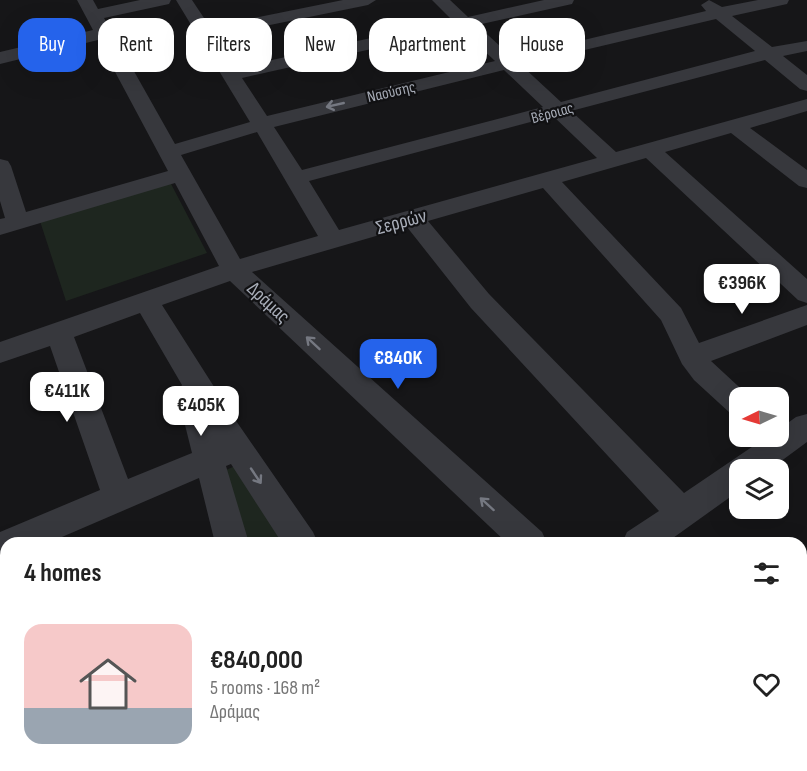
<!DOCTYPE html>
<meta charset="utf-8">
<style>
:root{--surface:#fff;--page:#f2f2f2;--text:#222;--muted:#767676;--accent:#2563eb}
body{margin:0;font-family:"Sofia Sans Condensed",sans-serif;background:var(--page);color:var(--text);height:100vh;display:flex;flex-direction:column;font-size:22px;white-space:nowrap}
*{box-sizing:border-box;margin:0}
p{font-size:20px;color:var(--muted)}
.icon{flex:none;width:33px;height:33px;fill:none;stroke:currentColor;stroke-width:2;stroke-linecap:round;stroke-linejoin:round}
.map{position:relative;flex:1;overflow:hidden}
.sheet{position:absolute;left:0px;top:537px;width:807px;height:234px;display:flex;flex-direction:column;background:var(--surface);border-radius:18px 18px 0 0;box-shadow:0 6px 24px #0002}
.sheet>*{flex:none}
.banner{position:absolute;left:18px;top:18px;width:771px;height:54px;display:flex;gap:12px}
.needle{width:39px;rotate:265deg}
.fabs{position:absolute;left:729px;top:387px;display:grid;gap:12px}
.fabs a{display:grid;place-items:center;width:60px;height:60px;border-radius:12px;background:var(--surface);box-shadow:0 6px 24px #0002;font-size:30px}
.price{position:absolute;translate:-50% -51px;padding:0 14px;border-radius:12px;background:#fff;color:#222;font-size:20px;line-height:39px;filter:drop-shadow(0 2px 3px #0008)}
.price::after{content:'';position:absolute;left:50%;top:36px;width:18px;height:14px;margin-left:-9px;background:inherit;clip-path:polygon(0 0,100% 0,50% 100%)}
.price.current{background:var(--accent);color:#fff}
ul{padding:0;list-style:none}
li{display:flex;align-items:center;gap:18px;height:150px;padding:0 24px}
li span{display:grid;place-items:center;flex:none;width:168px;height:120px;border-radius:18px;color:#555}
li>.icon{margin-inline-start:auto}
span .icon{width:72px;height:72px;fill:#fffc;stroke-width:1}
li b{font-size:26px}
h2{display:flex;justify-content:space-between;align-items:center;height:72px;padding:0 24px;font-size:26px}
.chip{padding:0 21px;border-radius:18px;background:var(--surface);box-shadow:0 6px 24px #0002;font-size:21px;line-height:54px}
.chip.current{background:var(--accent);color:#fff}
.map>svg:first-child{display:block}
.green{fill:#1e261f}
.building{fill:#404145;stroke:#303034;stroke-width:1.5}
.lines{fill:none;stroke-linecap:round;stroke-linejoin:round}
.street{fill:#37383d;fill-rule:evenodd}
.oneway{stroke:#757881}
.labels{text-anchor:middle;stroke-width:4.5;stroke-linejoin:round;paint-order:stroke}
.far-street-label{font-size:16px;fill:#a8adb8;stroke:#111113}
.street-label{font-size:20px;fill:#a8adb8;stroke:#111113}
</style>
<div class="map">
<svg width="807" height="771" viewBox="0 0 807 771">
<rect width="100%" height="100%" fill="#161618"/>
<path class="green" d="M169,180L207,253L66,301L39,218Z
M235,466L285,543H245L226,470Z"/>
<path class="building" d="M6,747V765H137L138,771H0V749Z
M487,765H583L588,771H479Z"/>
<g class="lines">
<path class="street" d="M77,0H93L98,9L140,0H171L169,4L104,18L175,144L250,122L176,0H192L210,27L343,0H376L368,5L216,36L236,68L452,20L432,0H450L468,17L544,0H574L572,4L477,25L512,57L706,11L701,5L709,0L722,7L758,0H789L787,4L732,16L772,47L807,41V51L783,56L807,75V91L800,89L765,60L571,111L616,152L807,99V111L750,128L807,170V188L799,186L731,133L665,152L807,279V303L798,300L646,158L562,182L681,308L699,343L807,305V325L711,361L751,398H740V417L730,413L694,380L682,364L661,320L543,188L428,221L489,294L684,493L768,436H778V430L796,417L807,414V442L769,470H740V490L666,543H622L627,532L659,511L471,308L407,227L252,272L542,532L547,543H507L230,281L162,305L232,415L313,532L318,543H282L231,464L226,466L249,543H215L199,478L48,543H6V556L0,554V532L100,490L50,346L0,363V342L219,266L175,183L0,235V219L5,218L0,201V159L8,161L11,166L26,212L168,171L98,40L0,64V52L93,30ZM716,19L755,51L561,102L521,65ZM461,29L495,61L267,116L242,78ZM504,70L543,107L302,170L274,127ZM553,116L597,158L339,230L309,181ZM257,132L318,236L240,259L181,155ZM140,313L182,385L177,393L192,453L128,479L74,337Z
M288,765H334L332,771H286Z
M431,765H473L475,771H433Z
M719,765H763L765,771H721Z"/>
</g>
<defs><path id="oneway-shaft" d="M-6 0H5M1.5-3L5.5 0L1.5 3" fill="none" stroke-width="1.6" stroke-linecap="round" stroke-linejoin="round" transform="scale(1.5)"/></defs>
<g class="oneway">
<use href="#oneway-shaft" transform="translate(335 105) rotate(167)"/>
<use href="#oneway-shaft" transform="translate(313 343) rotate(-137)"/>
<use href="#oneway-shaft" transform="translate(256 476) rotate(56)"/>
<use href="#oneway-shaft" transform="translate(487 504) rotate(-138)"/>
</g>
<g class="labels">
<g class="far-street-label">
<text transform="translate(391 91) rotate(-13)" y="6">Ναούσης</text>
<text transform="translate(552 112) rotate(-15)" y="6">Βέροιας</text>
</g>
<g class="street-label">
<text transform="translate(401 221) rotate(-15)" y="7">Σερρών</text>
<text transform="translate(269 302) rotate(43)" y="7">Δράμας</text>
</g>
</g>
</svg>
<div class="fabs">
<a><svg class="needle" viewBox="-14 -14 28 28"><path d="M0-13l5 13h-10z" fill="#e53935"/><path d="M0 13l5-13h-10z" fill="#767676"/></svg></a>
<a><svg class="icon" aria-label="layers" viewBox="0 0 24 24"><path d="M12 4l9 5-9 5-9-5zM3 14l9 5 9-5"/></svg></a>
</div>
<b class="price" style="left:742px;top:315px">€396K</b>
<b class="price current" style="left:398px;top:390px">€840K</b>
<b class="price" style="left:67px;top:423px">€411K</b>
<b class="price" style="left:201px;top:437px">€405K</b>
<div class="banner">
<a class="chip current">Buy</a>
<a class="chip">Rent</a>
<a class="chip">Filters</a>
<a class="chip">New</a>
<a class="chip">Apartment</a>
<a class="chip">House</a>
</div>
<section class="sheet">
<h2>4 homes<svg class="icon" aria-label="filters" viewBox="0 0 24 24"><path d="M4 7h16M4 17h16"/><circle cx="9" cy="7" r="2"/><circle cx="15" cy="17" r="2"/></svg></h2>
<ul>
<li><span style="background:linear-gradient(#f6c9c9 70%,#9aa5b1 0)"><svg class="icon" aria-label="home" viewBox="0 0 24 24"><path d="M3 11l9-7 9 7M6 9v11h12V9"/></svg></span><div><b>€840,000</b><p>5 rooms · 168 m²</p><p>Δράμας</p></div><svg class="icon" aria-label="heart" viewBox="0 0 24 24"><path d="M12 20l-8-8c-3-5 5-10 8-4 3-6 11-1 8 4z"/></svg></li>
</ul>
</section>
</div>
